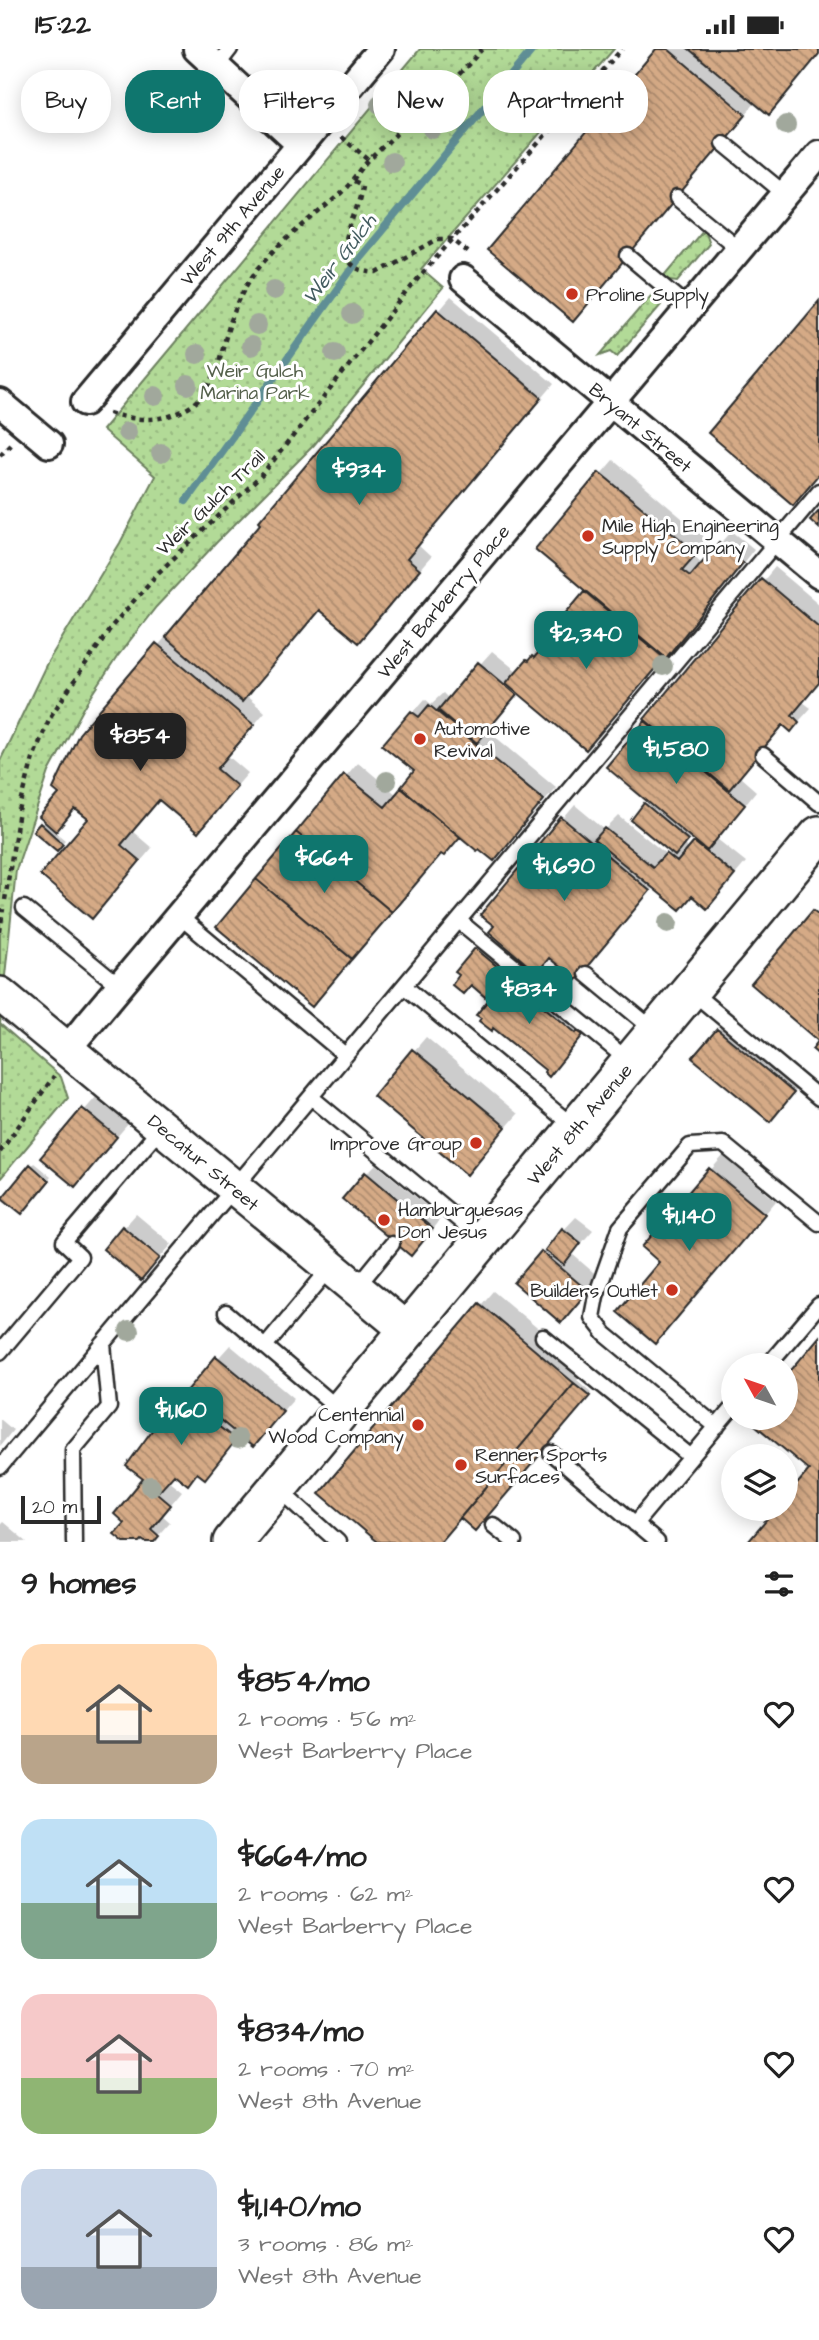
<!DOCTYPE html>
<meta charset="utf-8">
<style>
:root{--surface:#fff;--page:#f6f6f6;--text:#222;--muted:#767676;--accent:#0f766e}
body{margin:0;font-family:"Architects Daughter",sans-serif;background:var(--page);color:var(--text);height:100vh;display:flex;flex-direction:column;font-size:26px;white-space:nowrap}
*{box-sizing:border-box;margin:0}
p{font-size:23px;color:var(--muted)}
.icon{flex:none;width:38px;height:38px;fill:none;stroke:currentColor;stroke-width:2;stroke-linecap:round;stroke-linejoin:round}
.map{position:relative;height:1493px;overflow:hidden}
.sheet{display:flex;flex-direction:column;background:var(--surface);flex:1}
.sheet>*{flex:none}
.hud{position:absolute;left:21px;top:21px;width:777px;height:63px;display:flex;gap:14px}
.needle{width:46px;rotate:310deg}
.buttons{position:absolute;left:721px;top:1304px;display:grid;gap:14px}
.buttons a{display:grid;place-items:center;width:77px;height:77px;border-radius:50%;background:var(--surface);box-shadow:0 4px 18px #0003;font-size:35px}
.scale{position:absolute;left:21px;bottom:18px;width:80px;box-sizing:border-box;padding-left:7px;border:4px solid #2b2b2b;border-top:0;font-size:19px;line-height:24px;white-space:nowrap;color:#2b2b2b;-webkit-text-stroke:5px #fff;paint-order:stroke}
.price{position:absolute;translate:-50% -60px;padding:0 16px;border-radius:14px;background:var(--accent);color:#fff;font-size:23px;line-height:46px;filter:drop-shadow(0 2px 4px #0008)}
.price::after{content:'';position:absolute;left:50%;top:42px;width:21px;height:16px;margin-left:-10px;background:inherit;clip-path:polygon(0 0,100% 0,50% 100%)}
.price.current{background:#222;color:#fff}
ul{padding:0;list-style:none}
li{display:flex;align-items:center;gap:21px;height:175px;padding:0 21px}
li span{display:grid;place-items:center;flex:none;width:196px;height:140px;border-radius:21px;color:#555}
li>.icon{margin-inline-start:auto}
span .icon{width:84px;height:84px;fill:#fffc;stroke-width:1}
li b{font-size:30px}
h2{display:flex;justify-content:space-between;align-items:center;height:84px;padding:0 21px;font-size:30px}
.tag{padding:0 24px;border-radius:28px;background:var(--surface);box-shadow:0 4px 18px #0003;font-size:24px;line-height:63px}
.tag.current{background:var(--accent);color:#fff}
.status{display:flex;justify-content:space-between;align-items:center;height:49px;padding:0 35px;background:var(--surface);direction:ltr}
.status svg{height:19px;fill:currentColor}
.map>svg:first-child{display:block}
.grass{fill:url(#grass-dots);stroke:#6e8261;stroke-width:2}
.shadow{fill:#0003;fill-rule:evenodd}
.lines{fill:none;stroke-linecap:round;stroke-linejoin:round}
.stream{stroke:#5e8e95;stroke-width:8}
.building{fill:url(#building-back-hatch);stroke:#2b2b2b;stroke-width:2}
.service-casing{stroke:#2b2b2b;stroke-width:19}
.minor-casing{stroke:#2b2b2b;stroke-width:32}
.tertiary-casing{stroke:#2b2b2b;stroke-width:38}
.secondary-casing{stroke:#2b2b2b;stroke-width:42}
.path{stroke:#2b2b2b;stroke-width:4.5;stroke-dasharray:5 5;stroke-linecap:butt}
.service{stroke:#fff;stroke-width:14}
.minor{stroke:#fff;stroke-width:26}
.tertiary{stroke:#fff;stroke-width:33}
.secondary{stroke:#fff;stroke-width:37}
.tree{fill:#a1a89c}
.poi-dot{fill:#c8321e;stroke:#fff;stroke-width:2.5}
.labels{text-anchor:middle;stroke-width:6;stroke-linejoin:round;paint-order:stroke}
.street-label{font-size:19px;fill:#2b2b2b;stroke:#fff}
.poi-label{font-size:19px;fill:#2b2b2b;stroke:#fff;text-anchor:start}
.park-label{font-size:19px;fill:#54604b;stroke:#fff}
.water-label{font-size:21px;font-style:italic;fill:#445d60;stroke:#fff}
</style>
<div class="status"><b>15:22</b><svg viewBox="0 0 49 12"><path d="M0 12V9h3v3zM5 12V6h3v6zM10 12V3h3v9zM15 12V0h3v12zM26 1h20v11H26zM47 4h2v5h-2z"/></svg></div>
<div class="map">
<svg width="819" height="1493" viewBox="0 0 819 1493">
<defs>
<pattern id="grass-dots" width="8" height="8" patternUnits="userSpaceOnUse" patternTransform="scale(1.75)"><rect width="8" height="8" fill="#b2da97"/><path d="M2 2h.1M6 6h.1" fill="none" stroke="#99bb82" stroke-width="1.8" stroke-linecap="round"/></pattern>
<pattern id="building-back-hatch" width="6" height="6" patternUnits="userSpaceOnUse" patternTransform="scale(1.75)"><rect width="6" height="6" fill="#d5aa86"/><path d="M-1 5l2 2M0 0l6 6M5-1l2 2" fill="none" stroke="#ad8b6e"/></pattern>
</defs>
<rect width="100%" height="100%" fill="#fff"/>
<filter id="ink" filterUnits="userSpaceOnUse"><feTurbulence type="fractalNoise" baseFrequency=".0143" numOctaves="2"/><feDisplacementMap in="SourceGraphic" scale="14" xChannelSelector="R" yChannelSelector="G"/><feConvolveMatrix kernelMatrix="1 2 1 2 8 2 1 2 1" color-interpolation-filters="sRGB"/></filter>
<g filter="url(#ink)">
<path class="grass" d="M420,0H614L421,220L443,239L314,396L217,493L156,558L117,608L85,657L49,723L16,821L0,975L61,1028L68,1049L0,1130V712L47,614L120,494L155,427L102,381Z
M704,180L709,195L678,232L662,230Z
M657,239L661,256L617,307L611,302L600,306Z"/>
<path class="shadow" d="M658,0H819V5L756,53L582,261Z
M451,248L554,335L418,496L431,508L358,592L320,560L246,647L265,663L228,707L248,724L198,782L160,750L132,782L152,799L104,855L91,770L77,758L54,782L65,791L57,800L36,782L45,771L61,744L81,686L264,474L261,472Z
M613,411L708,491L694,507L703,515L732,482L754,500L679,594L666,606L598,686L519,643L487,681L556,738L494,810L462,786L444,805L442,803L312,956L218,878L358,713L397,746L416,722L385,696L425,650L431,655L443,644L449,650L492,602L518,623L540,599L550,593L546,590L587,541L538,499Z
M775,518L819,555V634L803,653L811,659L791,681L784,675L740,728L756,742L717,790L746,813L719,845L693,846L654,837L576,929L551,908L537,922L496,877L482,866L575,756L605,781L619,767L667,806L671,802L645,755L649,752L608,718ZM691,787L697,792L690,801L684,796Z
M488,887L516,910L497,933L476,900Z
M521,916L589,972L591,971L594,973L561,1013L548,1021L479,965Z
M730,969L805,1030L782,1058L718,981Z
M426,988L518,1065L467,1123L375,1047Z
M96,1048L128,1075L75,1136L43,1109Z
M723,1107L776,1152L668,1280L661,1213L644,1198Z
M34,1114L51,1128L22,1163L31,1117Z
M376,1115L441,1169L420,1195L366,1125Z
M136,1165L172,1195L141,1230L105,1200Z
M576,1168L593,1181L572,1205L600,1229L561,1272L542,1204Z
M493,1242L586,1320L577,1331L591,1343L475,1480L461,1468L440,1493H380L322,1444Z
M230,1296L294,1349L253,1396L241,1386L205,1428L198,1422L175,1423L168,1431L182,1442L162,1466L170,1473L152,1493L143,1489L139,1493H126V1474L116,1465L146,1430L179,1348L192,1335L194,1336Z
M0,1370L13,1381L0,1397Z
M3,1473L27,1493H0V1476Z"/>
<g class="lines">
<path class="stream" d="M186,452L360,208L533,0"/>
</g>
<path class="building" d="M656,0H668L746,66L573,273L487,201Z
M689,0H819V5L769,66Z
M819,252V425L793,456L708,384Z
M437,260L542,349L407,510L420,521L358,594L319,561L242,653L165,588L261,474L259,472Z
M599,423L697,504L682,521L690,527L719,493L743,514L666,609L535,500Z
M819,461V479L810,471Z
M761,529L819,578V634L792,666L799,673L791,683L783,676L729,741L644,670Z
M584,542L664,609L586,701L506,634L526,611L528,612L532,607L534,609L547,593L544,590Z
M156,594L254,676L217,720L237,737L198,784L159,751L121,796L140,812L92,870L40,826L88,770L75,760L56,783L39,768L59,745L53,740L79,685Z
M478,613L517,646L477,694L438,661Z
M429,656L544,751L494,812L479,800L477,802L401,738L414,722L382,696L411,662L419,668Z
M645,672L745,756L707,802L606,718Z
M344,725L385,758L401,739L460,788L444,807L441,805L392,863L296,783Z
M644,754L688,791L675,807L631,771Z
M561,768L650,842L576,931L549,909L537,924L489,883L494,877L480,866Z
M40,774L63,795L57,802L33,782Z
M605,779L653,818L666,804L677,813L694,793L735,826L707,860L692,847L680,861L594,791Z
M296,783L392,863L352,910L256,830Z
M256,830L352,910L312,958L216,878Z
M813,861L819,866V1006L812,1000L818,992L751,935Z
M475,899L505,924L485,948L471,936L463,945L452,936L459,926L455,923Z
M507,928L576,984L577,982L583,986L549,1028L544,1023L545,1021L493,979L492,982L479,972L481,969L476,966Z
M717,980L794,1044L770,1073L692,1009Z
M412,1000L506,1078L467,1126L373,1047Z
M82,1059L117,1088L75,1138L40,1109Z
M30,1115L49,1132L22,1165L2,1149Z
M709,1119L765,1165L655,1295L617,1263L659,1213L642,1198Z
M365,1123L433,1180L411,1207L342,1150Z
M122,1177L160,1209L141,1232L103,1200Z
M562,1179L581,1194L564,1216L545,1201Z
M541,1202L588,1242L561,1274L514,1234Z
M479,1254L574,1334L440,1493H377L319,1444Z
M819,1288V1493H748L776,1460H786V1448L809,1421L749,1371L751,1368H786V1327Z
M216,1307L283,1362L253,1398L186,1343Z
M574,1334L590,1347L475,1482L460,1469Z
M178,1346L236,1391L205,1430L197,1424L188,1436L174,1425L159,1442L126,1417Z
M142,1431L171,1456L151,1480L159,1487L154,1493H145L142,1491L140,1493H124L114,1485L124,1474L114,1465Z"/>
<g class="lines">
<g class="service-casing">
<path id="service" d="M216,18L230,0
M723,94L785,145
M677,149L739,200
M628,207L690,259
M763,706L819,754
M24,859L119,937
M179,867L345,1006
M459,872L630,1013
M586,925L655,982
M404,937L575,1079
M691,942L819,1049
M311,1048L482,1190
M356,1239L392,1195
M226,1264L340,1361
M543,1288L691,1408
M265,1297L331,1218
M0,1303L80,1208L64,1193L161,1079
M768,1316L819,1256
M717,1378L605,1285L592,1268L596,1247L620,1179L690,1097L723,1095L819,1174
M551,1404L657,1493
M0,1418L819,442
M277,1438L338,1493
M635,1475L733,1358
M493,1476L514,1493
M74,1493L73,1401L109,1358L103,1295"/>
</g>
<g class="minor-casing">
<path id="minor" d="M197,0L300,95
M463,230L819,526
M85,353L381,0
M0,354L49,395
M67,1000L819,105"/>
</g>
<g class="tertiary-casing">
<path id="tertiary" d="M0,945L408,1282"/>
</g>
<g class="secondary-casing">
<path id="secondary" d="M232,1493L819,786"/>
</g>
<path class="path" d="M341,88L369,111
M354,132L362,136C360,169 316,219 377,224L438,190H452L469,204
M109,364C136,372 166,374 191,357C219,338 221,295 233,266C239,250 247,234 258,220C281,191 313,169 341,144C353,133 360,119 372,108C409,72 449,39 482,0
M0,406L11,394
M5,851L19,762L33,709L50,668L112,577L158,524L262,426L420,227L622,0
M0,883L3,860
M0,1103L54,1027"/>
<use href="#service" class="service"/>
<use href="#minor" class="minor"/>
<use href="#tertiary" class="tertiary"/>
<use href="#secondary" class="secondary"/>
</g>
<g class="tree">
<circle cx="380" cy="55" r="10"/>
<circle cx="447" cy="62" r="10"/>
<circle cx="786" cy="76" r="10"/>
<circle cx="433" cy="80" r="10"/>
<circle cx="392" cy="113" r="10"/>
<circle cx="274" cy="241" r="10"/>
<circle cx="352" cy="265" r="10"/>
<circle cx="257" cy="276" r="10"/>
<circle cx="251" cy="297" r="10"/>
<circle cx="335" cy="304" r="10"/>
<circle cx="197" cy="305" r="10"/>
<circle cx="188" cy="336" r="10"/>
<circle cx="155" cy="347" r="10"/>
<circle cx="127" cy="383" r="10"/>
<circle cx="161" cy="404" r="10"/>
<circle cx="663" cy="617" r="10"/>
<circle cx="387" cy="732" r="10"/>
<circle cx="668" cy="874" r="10"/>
<circle cx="129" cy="1282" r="10"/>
<circle cx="238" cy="1390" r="10"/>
<circle cx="151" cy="1437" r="10"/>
</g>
</g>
<g class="poi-dot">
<circle cx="572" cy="245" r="7"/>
<circle cx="588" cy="487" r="7"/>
<circle cx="420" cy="690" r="7"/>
<circle cx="476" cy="1094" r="7"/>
<circle cx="384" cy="1171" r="7"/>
<circle cx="672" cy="1241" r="7"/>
<circle cx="418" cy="1376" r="7"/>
<circle cx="461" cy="1416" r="7"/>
</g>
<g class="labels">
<g class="street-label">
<text transform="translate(232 176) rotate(-50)" y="7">West 9th Avenue</text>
<text transform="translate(641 378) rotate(40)" y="7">Bryant Street</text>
<text transform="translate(210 453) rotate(-44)" y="7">Weir Gulch Trail</text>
<text transform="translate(443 552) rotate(-50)" y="7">West Barberry Place</text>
<text transform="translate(579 1075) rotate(-50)" y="7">West 8th Avenue</text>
<text transform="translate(204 1113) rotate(40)" y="7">Decatur Street</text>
</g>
<g class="poi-label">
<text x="586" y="252">Proline Supply</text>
<text x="602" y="483">Mile High Engineering<tspan x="602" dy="22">Supply Company</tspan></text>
<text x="434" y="686">Automotive<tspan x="434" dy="22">Revival</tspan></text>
<text x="462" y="1101" text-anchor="end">Improve Group</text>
<text x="398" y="1167">Hamburguesas<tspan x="398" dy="22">Don Jesus</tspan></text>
<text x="658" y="1248" text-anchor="end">Builders Outlet</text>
<text x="404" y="1372" text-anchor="end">Centennial<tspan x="404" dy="22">Wood Company</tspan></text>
<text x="475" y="1412">Renner Sports<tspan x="475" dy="22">Surfaces</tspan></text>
</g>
<g class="park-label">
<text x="255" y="328">Weir Gulch<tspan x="255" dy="22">Marina Park</tspan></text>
</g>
<g class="water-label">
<text transform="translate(339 210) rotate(-53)" y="7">Weir Gulch</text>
</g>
</g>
</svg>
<div class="buttons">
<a><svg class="needle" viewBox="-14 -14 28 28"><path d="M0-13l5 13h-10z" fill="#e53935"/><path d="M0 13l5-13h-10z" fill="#767676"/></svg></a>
<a><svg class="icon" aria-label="layers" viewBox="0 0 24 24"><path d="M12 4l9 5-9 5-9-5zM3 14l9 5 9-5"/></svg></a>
</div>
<div class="scale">20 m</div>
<b class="price" style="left:359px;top:458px">$934</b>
<b class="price" style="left:586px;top:622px">$2,340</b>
<b class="price current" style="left:140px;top:724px">$854</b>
<b class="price" style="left:676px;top:737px">$1,580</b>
<b class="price" style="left:324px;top:846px">$664</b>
<b class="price" style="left:564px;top:854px">$1,690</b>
<b class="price" style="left:529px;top:977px">$834</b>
<b class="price" style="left:689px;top:1204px">$1,140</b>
<b class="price" style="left:181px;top:1398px">$1,160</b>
<div class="hud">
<a class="tag">Buy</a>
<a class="tag current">Rent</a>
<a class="tag">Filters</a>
<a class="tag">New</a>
<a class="tag">Apartment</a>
</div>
</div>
<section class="sheet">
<h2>9 homes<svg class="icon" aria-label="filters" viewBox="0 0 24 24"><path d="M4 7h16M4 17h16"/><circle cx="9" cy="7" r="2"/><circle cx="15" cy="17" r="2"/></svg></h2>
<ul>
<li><span style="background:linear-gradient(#ffd9b3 65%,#b9a48a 0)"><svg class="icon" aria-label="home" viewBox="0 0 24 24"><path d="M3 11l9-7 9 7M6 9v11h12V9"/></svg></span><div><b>$854/mo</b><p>2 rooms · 56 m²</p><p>West Barberry Place</p></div><svg class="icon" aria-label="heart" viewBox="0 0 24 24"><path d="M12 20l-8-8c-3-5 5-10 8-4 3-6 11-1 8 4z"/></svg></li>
<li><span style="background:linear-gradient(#bfe0f5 60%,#7fa58c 0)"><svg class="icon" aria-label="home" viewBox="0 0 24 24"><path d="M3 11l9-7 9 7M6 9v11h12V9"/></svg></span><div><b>$664/mo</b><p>2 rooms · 62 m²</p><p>West Barberry Place</p></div><svg class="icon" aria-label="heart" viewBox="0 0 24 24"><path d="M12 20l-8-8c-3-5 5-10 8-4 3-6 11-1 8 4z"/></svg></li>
<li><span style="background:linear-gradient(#f6c9c9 60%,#8fb573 0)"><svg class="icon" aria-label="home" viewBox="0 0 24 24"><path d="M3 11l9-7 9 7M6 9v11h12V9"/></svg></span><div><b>$834/mo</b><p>2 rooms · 70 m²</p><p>West 8th Avenue</p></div><svg class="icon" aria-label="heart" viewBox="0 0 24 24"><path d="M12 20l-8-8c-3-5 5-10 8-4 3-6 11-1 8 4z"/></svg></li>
<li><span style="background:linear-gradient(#c9d6e8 70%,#9aa5b1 0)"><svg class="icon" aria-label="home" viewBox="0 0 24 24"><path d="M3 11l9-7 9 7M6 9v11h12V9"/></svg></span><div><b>$1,140/mo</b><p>3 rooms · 86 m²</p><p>West 8th Avenue</p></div><svg class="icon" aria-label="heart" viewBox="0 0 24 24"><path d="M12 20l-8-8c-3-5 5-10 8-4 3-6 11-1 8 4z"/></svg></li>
</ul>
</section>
